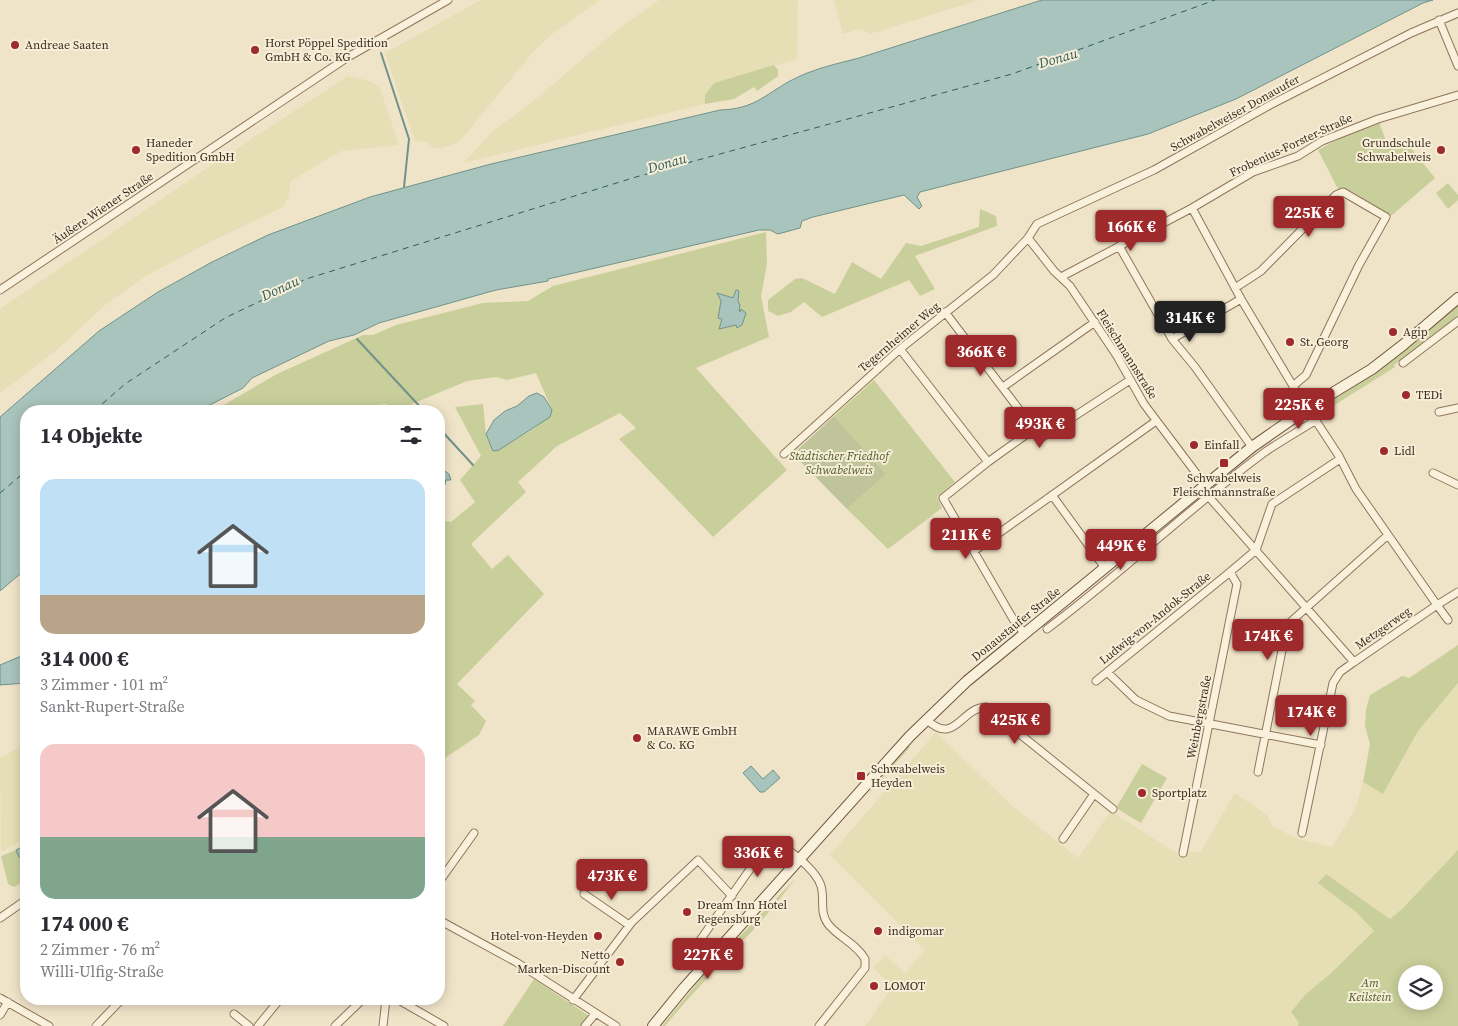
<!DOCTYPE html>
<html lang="de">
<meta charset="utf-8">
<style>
:root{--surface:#fff;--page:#f7f7f7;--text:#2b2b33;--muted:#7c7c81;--accent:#9e2a2b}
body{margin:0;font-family:"Source Serif 4",serif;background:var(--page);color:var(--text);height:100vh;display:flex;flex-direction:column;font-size:19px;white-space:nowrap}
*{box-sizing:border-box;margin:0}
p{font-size:16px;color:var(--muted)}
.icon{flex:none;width:28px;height:28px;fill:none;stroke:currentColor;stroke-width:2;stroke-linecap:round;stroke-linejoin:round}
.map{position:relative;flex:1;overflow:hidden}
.drawer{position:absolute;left:20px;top:405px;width:425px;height:600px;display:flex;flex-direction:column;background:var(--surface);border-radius:20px;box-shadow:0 2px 12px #0003}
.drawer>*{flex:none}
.controls{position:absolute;left:1398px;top:965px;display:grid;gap:10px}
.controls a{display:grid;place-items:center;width:45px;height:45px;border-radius:50%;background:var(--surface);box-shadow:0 2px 12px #0003;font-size:25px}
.price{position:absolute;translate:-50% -42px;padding:0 11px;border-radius:5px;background:var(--accent);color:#fff;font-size:16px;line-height:32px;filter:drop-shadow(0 1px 2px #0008)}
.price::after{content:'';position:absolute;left:50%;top:30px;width:15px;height:11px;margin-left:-8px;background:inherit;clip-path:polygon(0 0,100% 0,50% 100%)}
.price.active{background:#222;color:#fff}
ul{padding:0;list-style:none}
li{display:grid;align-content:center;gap:10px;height:265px;padding:0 20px}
li span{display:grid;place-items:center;height:155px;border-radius:15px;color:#555}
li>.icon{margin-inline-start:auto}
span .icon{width:90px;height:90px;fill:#fffc;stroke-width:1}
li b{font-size:21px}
h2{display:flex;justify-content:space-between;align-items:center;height:60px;padding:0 20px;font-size:21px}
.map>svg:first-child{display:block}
.farmland{fill:#e6deb5}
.green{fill:#c9cf9b;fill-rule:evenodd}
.cemetery{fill:#bfc49a}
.water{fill:#a9c4bc;stroke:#6f938a}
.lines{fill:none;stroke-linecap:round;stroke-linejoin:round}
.stream{stroke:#6f938a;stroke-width:2}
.ferry{stroke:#2f5d5a;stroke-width:1;stroke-dasharray:6 5;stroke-linecap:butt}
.minor-casing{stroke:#8d765c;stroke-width:9}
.secondary-casing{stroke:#6f573f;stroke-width:12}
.minor{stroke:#faf1dc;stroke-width:7}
.secondary{stroke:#faf1dc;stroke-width:10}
.poi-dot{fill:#9e2a2b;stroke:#f7eed8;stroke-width:2}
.labels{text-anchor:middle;stroke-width:4;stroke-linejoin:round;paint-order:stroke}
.poi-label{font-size:12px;fill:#3d2e20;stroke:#f7eed8;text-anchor:start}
.street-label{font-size:12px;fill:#3d2e20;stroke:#f7eed8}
.park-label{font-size:12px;font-style:italic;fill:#4d5a26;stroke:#f7eed8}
.water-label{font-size:14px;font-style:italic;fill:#2f5d5a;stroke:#f7eed8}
</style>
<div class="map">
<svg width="1458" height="1026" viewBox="0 0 1458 1026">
<rect width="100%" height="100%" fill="#f0e4c8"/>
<path class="farmland" d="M481,0H600L552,34L534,51L459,142L442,148L429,147L427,142L415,141L385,53Z
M659,0H798L797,59L714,83L705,95V104L463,163L495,129L525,108L617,30Z
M834,0H979L870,34L860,29L843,34Z
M348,76L370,81L380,88L399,145L341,151L291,181L288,198L283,207L202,246L146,276L105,305L59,348L0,393V309L210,166Z
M1458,683V850L1403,908L1390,919L1326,874L1319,883L1356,912L1374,931L1291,1012L1302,1026H865L877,1010L876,1008L894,987L873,968L885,955L905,973L925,950L830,855L936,732L1010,804L1078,858L1111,811L1184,858L1186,851L1200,853L1235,793L1267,815L1272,826L1298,839L1332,847L1355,810L1363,782L1383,794L1418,731Z
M26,743V838L1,852L0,758Z"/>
<path class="green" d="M774,65L778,70V76L757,91L754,87L734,99L705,104V95L714,83Z
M1379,122L1388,146L1397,149L1407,143L1435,178L1391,216L1353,192L1338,189L1318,150L1350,133Z
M1448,183L1458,195V200L1448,209L1436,193Z
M980,209L996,216L997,226L915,256L935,289L920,296L909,280L822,317L804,302L791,312L778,316L768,311V300L795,279L802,278L835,294L852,262L881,279L906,243L921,246L979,227Z
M766,232L767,264L761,296L769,337L696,368L787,470L713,537L619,439L636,428L620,413L557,446L518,482L526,492L471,544L492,569L508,555L544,594L457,684L475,701L471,705L486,721L479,735L439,762V520L451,522L475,502L460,480L481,456L455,407L483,404L486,434L493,451L499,450L536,427L552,410L536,373L507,380L496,377L467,381L400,409L385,404L370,406L372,409L368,411H213L277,374L363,335H373L396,325L483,303L528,301L553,286ZM717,293L733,298L739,294L738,310L746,313L742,325L737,327L736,325L719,329L722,318H718L721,301Z
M1458,304V320L1456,318L1394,365L1395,367L1330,408L1327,404L1379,370Z
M874,380L955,482L937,497L942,508L888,549L847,509L886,474L834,416Z
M1458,645V683L1418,731L1383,794L1363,782L1370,744L1365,726L1366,709L1370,695L1402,676L1409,678Z
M908,746L910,747L864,799Z
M1142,764L1167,778L1141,823L1116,808Z
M16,850L19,857L26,861V880L14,887L8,884L1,856Z
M1458,850V1026H1298L1299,1023L1291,1012L1305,995L1330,974L1374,931L1356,912L1318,883L1326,874L1390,919L1403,908ZM1406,974H1434V1001H1406Z
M795,879C757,932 706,975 665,1026H662L713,964Z
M534,979L589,1016L581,1026H503Z"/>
<path class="cemetery" d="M834,416L886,474L847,509L793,454Z"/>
<path class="water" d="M1042,0H1433L1423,3L1236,99L1148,134L920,192L917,197L922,206L919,209L904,195L813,217L802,221L800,228L778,234L770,230H759L548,279V281L496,290L379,323L354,335L329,341L252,378L243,388L198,411H26V569L0,591V417L99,331L158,292L212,262L268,235L370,197L491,164L720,110C754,109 763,96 790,81C812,69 836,64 859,58Z
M736,290L739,291L738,301L740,305L739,310L740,312L741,309L746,313L742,325L737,328L736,325L719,329L722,319L718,318L721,301L717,293L733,298Z
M537,393L544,397L552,410L550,417L499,450L493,451L486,434L494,420L505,411L517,406L529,396Z
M439,467L449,474L451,480H446L445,485L439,481Z
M26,654V683L0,685V665Z
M751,766L763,779L773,770L780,778L764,792H760L743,773Z
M26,845V861L19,857L16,850Z"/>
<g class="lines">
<path class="stream" d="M381,53L409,139L404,187
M357,339L424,411
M439,428L473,465"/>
<path class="ferry" d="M94,411L125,384L225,318L306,279L636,177L1012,74L1215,0
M0,493L26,471"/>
<g class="minor-casing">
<path id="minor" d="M1439,20L1458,66
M1192,208L1241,299L1293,386L1339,456L1356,489L1437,605L1354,662L1201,488
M1028,238L1054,271L1070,286L1117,356L1144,404L1205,485
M1119,246L1172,339L1195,367L1252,447
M1061,277L1192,208L1253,172L1298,156L1322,141L1378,119L1458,95
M1235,288L1261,271L1336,195L1343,192L1386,217L1359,265L1306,375L1293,386
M0,290L348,57L448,0
M945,312L1034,429
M1172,339L1241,299
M900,349L988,462
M1403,363L1458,321
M1003,387L1095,322
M1439,412L1458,408
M784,454L900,349L993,275L1028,238L1037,224L1154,170L1270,105L1411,33L1458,13
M1433,473L1458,485
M1052,495L1105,568
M974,551L1156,421
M1448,620L1437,605L1458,592
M1047,629C1122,573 1189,508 1265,452C1281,441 1299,431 1316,420
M1024,633L1013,619L943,498L988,462L1034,429L1041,438L1130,380
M1107,672L1136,700L1169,716L1321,745
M1096,681L1230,572
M926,719C955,747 960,708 986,707L1113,809
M1258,772L1287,625L1388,535
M1302,833L1333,683L1340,672L1354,662
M1063,839L1094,794
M1183,853L1237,584L1230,572L1256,550L1272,504L1340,459
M439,882L474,833
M584,894L629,925
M0,918L26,900
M439,920L516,962L616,1026
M684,963L760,855L773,845C787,844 817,872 821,886C825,899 819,912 828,924C838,937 857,944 865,959V968L819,1026
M0,998L49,1026
M397,999L444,1026
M573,1000L632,922L698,860L732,896
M234,1014L249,1026
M0,1015L8,1002
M96,1026L122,999
M258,1026L280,999
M335,1026L363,999
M383,1026L386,999
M585,1026L595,1014"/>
</g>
<g class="secondary-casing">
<path id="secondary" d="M653,1026L684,988L910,736L967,681L1252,447L1308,408L1372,369L1403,345L1458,298"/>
</g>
<use href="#minor" class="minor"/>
<use href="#secondary" class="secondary"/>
</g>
<g class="poi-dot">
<circle cx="15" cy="45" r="5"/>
<circle cx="255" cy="50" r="5"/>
<circle cx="136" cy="150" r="5"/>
<circle cx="1441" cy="150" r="5"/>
<circle cx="1393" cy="332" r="5"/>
<circle cx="1290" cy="342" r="5"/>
<circle cx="1406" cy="395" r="5"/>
<circle cx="1194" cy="445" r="5"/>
<circle cx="1384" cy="451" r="5"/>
<rect x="1219" y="458" width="10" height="10" rx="2.5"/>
<circle cx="637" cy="738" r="5"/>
<rect x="856" y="771" width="10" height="10" rx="2.5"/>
<circle cx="1142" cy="793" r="5"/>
<circle cx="687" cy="912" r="5"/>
<circle cx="878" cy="931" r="5"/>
<circle cx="598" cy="936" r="5"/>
<circle cx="620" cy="962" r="5"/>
<circle cx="874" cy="986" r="5"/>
</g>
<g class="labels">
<g class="poi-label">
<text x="265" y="47">Horst Pöppel Spedition<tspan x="265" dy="14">GmbH &amp; Co. KG</tspan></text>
<text x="25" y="49">Andreae Saaten</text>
<text x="146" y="147">Haneder<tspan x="146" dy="14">Spedition GmbH</tspan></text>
<text x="1431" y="147" text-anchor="end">Grundschule<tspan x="1431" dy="14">Schwabelweis</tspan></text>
<text x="1403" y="336">Agip</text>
<text x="1300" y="346">St. Georg</text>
<text x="1416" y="399">TEDi</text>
<text x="1204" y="449">Einfall</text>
<text x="1394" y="455">Lidl</text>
<text x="1224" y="482" text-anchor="middle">Schwabelweis<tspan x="1224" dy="14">Fleischmannstraße</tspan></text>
<text x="647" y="735">MARAWE GmbH<tspan x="647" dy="14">&amp; Co. KG</tspan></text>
<text x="871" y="773">Schwabelweis<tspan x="871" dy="14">Heyden</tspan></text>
<text x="1152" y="797">Sportplatz</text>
<text x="697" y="909">Dream Inn Hotel<tspan x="697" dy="14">Regensburg</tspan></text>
<text x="888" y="935">indigomar</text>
<text x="588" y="940" text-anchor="end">Hotel-von-Heyden</text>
<text x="610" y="959" text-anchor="end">Netto<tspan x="610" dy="14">Marken-Discount</tspan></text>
<text x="884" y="990">LOMOT</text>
</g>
<g class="street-label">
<text transform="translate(1235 113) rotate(-29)" y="4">Schwabelweiser Donauufer</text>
<text transform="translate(1291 145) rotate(-25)" y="4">Frobenius-Forster-Straße</text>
<text transform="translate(103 208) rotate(-34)" y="4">Äußere Wiener Straße</text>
<text transform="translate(899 337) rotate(-40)" y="4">Tegernheimer Weg</text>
<text transform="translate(1127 354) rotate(58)" y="4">Fleischmannstraße</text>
<text transform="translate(1155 618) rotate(-39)" y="4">Ludwig-von-Andok-Straße</text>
<text transform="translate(1016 624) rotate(-39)" y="4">Donaustaufer Straße</text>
<text transform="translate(1383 628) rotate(-35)" y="4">Metzgerweg</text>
<text transform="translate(1199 717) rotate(-79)" y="4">Weinbergstraße</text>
</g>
<g class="park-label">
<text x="839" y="460">Städtischer Friedhof<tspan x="839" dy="14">Schwabelweis</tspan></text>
<text x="1370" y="987">Am<tspan x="1370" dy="14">Keilstein</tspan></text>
</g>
<g class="water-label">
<text transform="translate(1058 58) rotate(-16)" y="5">Donau</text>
<text transform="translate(667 163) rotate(-16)" y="5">Donau</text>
<text transform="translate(280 288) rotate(-25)" y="5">Donau</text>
</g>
</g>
</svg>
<div class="controls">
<a><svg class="icon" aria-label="layers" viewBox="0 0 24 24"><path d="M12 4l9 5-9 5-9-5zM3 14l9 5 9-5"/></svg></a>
</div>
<b class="price" style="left:1309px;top:238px">225K €</b>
<b class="price" style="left:1131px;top:252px">166K €</b>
<b class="price active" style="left:1190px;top:343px">314K €</b>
<b class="price" style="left:981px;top:377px">366K €</b>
<b class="price" style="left:1299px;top:430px">225K €</b>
<b class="price" style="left:1040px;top:449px">493K €</b>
<b class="price" style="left:966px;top:560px">211K €</b>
<b class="price" style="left:1121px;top:571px">449K €</b>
<b class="price" style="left:1268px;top:661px">174K €</b>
<b class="price" style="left:1311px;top:737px">174K €</b>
<b class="price" style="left:1015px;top:745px">425K €</b>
<b class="price" style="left:758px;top:878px">336K €</b>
<b class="price" style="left:612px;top:901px">473K €</b>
<b class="price" style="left:708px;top:980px">227K €</b>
<section class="drawer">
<h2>14 Objekte<svg class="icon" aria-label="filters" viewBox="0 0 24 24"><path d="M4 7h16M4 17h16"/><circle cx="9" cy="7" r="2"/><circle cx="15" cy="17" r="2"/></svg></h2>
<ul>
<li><span style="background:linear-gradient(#bfe0f5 75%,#b9a48a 0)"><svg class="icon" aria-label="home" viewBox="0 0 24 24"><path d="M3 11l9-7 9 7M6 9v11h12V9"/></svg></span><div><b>314 000 €</b><p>3 Zimmer · 101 m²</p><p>Sankt-Rupert-Straße</p></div></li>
<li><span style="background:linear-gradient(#f6c9c9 60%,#7fa58c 0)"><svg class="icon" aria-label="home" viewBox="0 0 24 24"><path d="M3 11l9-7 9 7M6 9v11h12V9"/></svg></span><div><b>174 000 €</b><p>2 Zimmer · 76 m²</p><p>Willi-Ulfig-Straße</p></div></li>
</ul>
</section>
</div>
